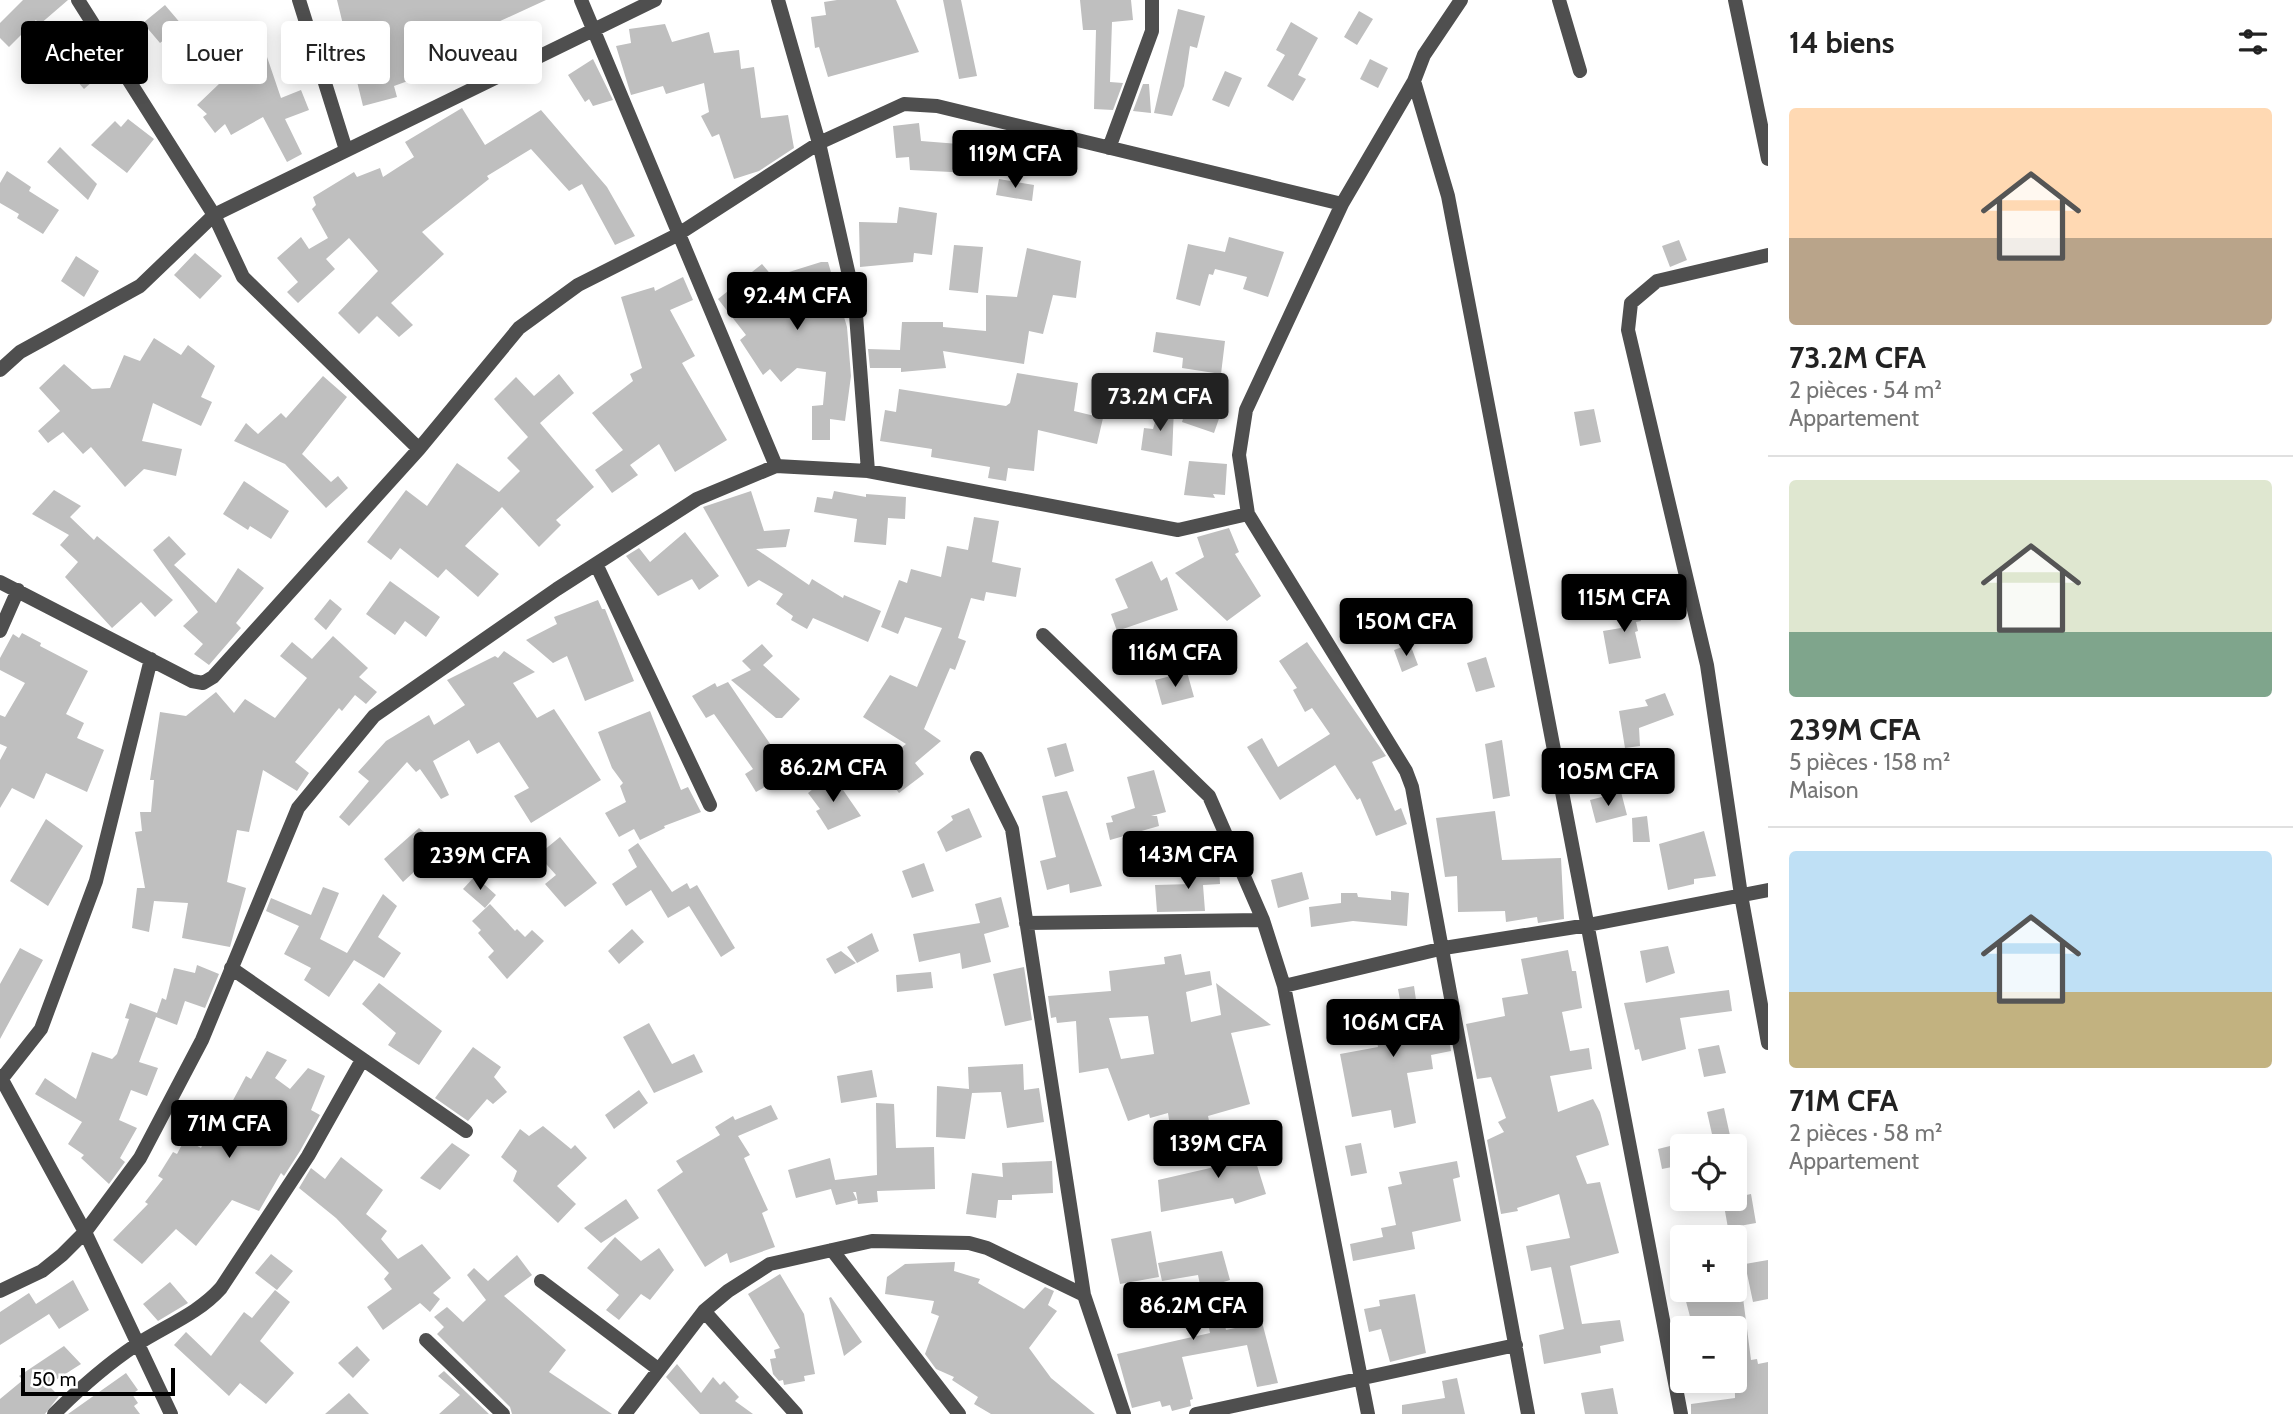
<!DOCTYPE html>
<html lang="fr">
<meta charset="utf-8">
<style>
:root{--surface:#fff;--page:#f6f6f6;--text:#222;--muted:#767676;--line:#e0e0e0;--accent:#000}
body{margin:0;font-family:Cabin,sans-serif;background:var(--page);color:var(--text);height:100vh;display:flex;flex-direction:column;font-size:26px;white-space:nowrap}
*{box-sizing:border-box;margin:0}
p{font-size:23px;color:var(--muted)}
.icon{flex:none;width:38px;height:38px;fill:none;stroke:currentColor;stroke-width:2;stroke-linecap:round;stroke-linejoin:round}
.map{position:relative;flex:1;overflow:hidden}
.sheet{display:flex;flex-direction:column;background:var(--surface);width:525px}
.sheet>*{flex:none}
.guide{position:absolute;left:21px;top:21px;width:665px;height:63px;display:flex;gap:14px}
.buttons{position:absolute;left:1670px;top:1134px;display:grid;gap:14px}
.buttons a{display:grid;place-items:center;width:77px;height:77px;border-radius:7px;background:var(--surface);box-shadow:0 4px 18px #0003;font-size:35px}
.scale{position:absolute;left:21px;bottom:18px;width:154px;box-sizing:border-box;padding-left:7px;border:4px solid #000;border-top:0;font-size:19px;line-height:24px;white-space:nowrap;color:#000;-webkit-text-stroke:5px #fff;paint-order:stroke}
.price{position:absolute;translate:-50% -60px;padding:0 16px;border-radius:7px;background:var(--accent);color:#fff;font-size:23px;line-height:46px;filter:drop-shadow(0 2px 4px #0008)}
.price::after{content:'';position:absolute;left:50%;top:42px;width:21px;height:16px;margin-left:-10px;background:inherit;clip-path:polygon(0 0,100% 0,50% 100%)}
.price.selected{background:#222;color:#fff}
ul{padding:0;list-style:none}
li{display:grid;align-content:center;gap:14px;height:371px;padding:0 21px}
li+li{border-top:2px solid var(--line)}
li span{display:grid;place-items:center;height:217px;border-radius:7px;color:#555}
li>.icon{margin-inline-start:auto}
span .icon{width:126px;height:126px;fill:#fffc;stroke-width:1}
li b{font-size:30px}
h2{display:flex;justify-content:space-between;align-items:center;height:84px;padding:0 21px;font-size:30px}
.pill{padding:0 24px;border-radius:7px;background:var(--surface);box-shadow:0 4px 18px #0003;font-size:24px;line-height:63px}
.pill.selected{background:var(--accent);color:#fff}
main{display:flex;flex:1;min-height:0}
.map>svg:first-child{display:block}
.building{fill:#bfbfbf;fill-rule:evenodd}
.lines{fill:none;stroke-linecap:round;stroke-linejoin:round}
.street{stroke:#4f4f4f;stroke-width:14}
</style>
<main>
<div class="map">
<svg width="1768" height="1414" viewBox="0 0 1768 1414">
<rect width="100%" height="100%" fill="#fff"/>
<path class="building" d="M23,0H68L39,25L36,20L9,47L0,38V23Z
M337,0H546L485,28L493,45L481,50L484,55L449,67L445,58L415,68L419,77L394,86L397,97L363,106Z
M837,0H896L919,52L828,77L819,47L815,48L811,17L826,15L824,2Z
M943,0H961L977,76L959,79Z
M1080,0H1131L1133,20L1112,22L1110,82L1123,83L1113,110L1094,109L1096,30H1083Z
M165,5L182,25L160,43L143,23Z
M1178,9L1205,16L1197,48L1190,46L1184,86L1172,116L1154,113Z
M1359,11L1373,19L1357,45L1344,37Z
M1291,22L1318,38L1298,75L1306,79L1293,101L1267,86L1285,55L1276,50Z
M665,24L672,42L709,32L714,53L739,50L741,69L754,67L761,118L788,115L794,148L759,171L734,179L719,134L712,137L701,116L709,112L704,83L666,94L663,86L631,95L616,46L631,43L629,29Z
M70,37L102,73L84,89L52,52Z
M226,37L239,64L266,54L281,98L301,90L309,110L285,119L302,154L287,162L263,117L231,135L225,124L215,133L203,117L207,114L197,105L220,83L217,79L224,74L211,48Z
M593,59L613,100L593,106L589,99L585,102L568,75Z
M1370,59L1388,68L1378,88L1360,79Z
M1225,71L1242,78L1229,107L1212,100Z
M1143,84H1149L1151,113L1133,111Z
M462,108L485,145L541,110L607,187L635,236L615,245L582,184L569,191L531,149L487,176L489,179L422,232L444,254L391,303L413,325L399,337L377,316L359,334L338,313L378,271L349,238L326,259L335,269L298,303L287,292L298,282L277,258L301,237L309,249L328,238L312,209L316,205L313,197L354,172L357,177L380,168L383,177L414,157L405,142Z
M128,119L154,139L127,173L91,145L115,121L121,127Z
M919,123L921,141L997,147L993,174L910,170L909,157L896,158L893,126Z
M60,147L97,184L88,200L47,162Z
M7,171L31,187L29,191L59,210L43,234L17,218L19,214L0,203V183Z
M999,179L1034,185L1032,201L996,195Z
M899,207L937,213L932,255L914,253L913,262L860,267L859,222L897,223Z
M1229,237L1284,252L1268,297L1243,289L1247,277L1215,269L1213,275L1209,274L1200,306L1176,299L1188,244L1225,252Z
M1679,240L1687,260L1670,267L1662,246Z
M954,245L983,247L978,293L949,290Z
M1027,248L1081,261L1076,298L1053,295L1043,334L1029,331L1024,364L943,351L946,368L901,372V368H870L868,349L900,350L902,322H943V327L986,331V295L1017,297Z
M195,253L222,276L200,299L174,275Z
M76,256L99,271L84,297L61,281Z
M821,262H828L847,327L851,376L845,421L830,419V440H812V406L823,405L826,372L797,368L781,382L770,369L763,375L740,340L746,335L718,299L762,264L773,277Z
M683,277L693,300L670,310L695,356L682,363L727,440L675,472L659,444L630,465L638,475L612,493L595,470L623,450L592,413L633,381L630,374L642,368L621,297L654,287L655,291Z
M1156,332L1225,341L1221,374L1182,368L1183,358L1153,352Z
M154,338L181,355L188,345L215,366L201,397L212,402L201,426L153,403L142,441L182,449L176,476L144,469L125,487L91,447L83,454L63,432L48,443L38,431L60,411L39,388L64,364L92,389L110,388L124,355L140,361Z
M1017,373L1078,383L1074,411L1103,418L1097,444L1038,430L1034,471L1008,468L1006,481L988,478L990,467L931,457L932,449L880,441L885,410L896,412L899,389L1006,406L1010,403Z
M559,374L574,393L540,423L594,487L556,520L561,525L539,547L502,507L465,546L499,574L478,597L446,569L438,578L400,548L391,560L367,542L406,490L427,506L457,463L499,492L520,471L507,458L528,437L494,399L516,377L534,396Z
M323,376L347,397L302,454L331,482L338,476L348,488L326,508L285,464L234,441L246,423L258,434L281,413L286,418Z
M1189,399L1222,410L1214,433L1182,422Z
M1160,405L1174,408L1172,456L1141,450L1144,428L1153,429Z
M1594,409L1601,442L1580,446L1574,412Z
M1189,461L1227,464L1225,495L1213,494L1215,498L1184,495Z
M244,481L289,511L271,539L250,526L248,530L223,514Z
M54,490L81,506L70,517L94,540L97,536L173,600L155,617L141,602L112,628L65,577L78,562L60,545L69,535L32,514Z
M751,491L764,531L790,529L786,547L756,549L809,585L812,579L843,598L844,595L881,611L868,642L813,618L807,629L791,620L793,616L776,604L783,594L759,580L748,587L703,507Z
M834,491L866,497V494L906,497L905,519L888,518L886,545L854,542L857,519L814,512L817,497L832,499Z
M974,517L999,521L992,562L1021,568L1016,597L986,592L984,601L971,598L958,638L966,641L955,670L950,668L924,729L941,741L915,763L924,774L899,793L878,766L906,744L863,717L890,675L917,687L942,628L905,617L898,634L881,627L899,580L907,583L911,569L941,577L947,546L968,550Z
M1229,528L1239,552L1235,554L1261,596L1227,621L1175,573L1204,557L1197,537Z
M685,532L719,576L699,590L692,579L658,596L626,556L639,548L650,562Z
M169,536L186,554L174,565L216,603L238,568L264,588L236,623L241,628L209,665L194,654L203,644L183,626L198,612L153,550Z
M1152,561L1161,581L1167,577L1178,610L1117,631L1111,614L1128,608L1115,579Z
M390,581L440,617L426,637L405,621L395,635L366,614Z
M1637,598L1641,621L1636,622L1638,631L1635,632L1641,658L1609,664L1603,631L1621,628L1616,604Z
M330,599L342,609L326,630L314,619Z
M598,600L602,609H605L634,681L585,701L567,656L553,663L526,640L557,624L554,617Z
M22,633L41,643L40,646L88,671L66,714L84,723L77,738L104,750L87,792L46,773L34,799L12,788L0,808V760L7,747L0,744V715L5,717L25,683L0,670V658L13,634L19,638Z
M333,636L368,668L359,677L377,692L366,704L355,695L342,711L339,708L295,762L309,773L297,791L263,770L249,832L237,830L227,882L246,888L230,947L182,938L188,903L154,901L149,932L132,928L137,888H145L135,832L142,831L140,812H151L154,780H150L160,712L186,716L216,692L234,713L245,699L275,718L307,678L280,656L292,642L312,659Z
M1307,642L1386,756L1372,762L1395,811L1401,808L1407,824L1376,836L1360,798L1357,800L1335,765L1280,800L1247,747L1262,738L1278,767L1330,734L1312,708L1305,712L1293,690L1297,688L1279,661Z
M762,644L773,656L763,665L800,699L782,718H776L731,680L751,670L742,661Z
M1410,644L1418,665L1402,672L1394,650Z
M504,651L535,672L513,683L537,718L554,709L601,780L531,823L514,796L529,788L499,742L477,754L469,740L433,761L449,795L441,799L420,769L416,772L407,762L349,826L339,817L369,781L358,772L386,741L429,715L434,725L465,705L447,680L495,656L498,658Z
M1486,657L1495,687L1476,692L1467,663Z
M1187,672L1194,697L1162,705L1155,680Z
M728,682L794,779L771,787L770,784L756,792L745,774L753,769L714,714L706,718L692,696L715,683L717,687Z
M1665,693L1674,715L1639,728L1640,746L1625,748L1619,711L1648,706L1645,700Z
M650,711L681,790L688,787L701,812L664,826L665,828L640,840L634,829L619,837L605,813L626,802L620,786L623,783L612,768L598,732Z
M1502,740L1510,796L1493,799L1485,744Z
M1066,743L1074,771L1055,777L1047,748Z
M1154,770L1166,812L1151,816H1157L1159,826L1110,840L1106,823L1113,822L1111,816L1135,808L1127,777Z
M832,774L861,816L828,830L816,811L820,809L808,793Z
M1067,791L1102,886L1070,893L1069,884L1047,890L1040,861L1056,857L1042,796Z
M1621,792L1627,815L1596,823L1590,800Z
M969,808L982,837L946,852L937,832L953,820L951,816Z
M1495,811L1502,860L1561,858L1564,919L1538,923L1537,917L1506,922L1505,911L1458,912L1457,876L1445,877L1436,818Z
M1647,816L1650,842H1633L1632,818Z
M46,819L83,846L48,906L10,881Z
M419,828L443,847L428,864L426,861L403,882L384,859Z
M1704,831L1716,876L1694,879V884L1668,890L1659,844Z
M560,837L597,883L565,907L545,884L556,875L538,855Z
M638,843L672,892L687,883L690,889L697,885L735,948L721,957L689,906L668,918L651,890L626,906L612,884L637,867L628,850Z
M924,863L934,891L912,898L902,871Z
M1192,863L1219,864L1220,884L1203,885L1205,911L1157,912L1155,885L1192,884Z
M1302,872L1309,899L1278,908L1271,880Z
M475,876L496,895L485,908L463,889Z
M323,887L339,893L320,939L347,953L383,894L397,906L378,937L401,953L384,978L354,960L329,997L304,980L311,968L284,954L299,926L266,911L271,898L311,915Z
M1391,891L1409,893L1407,926L1353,921L1311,927L1309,907L1341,903V893H1357L1358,897L1391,900Z
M1001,897L1009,927L984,934L991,962L962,969L960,953L919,962L913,934L980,923L975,904Z
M490,904L515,931L517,929L525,937L532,930L544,941L507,979L488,957L494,951L478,933L481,930L472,921Z
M632,929L644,942L619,964L608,951Z
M872,933L879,951L857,963L847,947Z
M1668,946L1675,973L1646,983L1640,951Z
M20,948L43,960L0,1039V984Z
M1568,950L1572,971H1576L1582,1008L1562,1012L1570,1051L1589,1048L1592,1069L1550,1076L1558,1112L1593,1099L1600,1112L1609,1145L1576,1156L1587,1184L1600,1182L1619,1253L1570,1266L1582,1324L1620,1320L1624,1341L1600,1346L1601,1353L1544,1364L1539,1335L1564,1329L1551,1267L1531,1271L1526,1246L1570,1238L1559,1194L1517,1208L1518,1211L1501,1214L1487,1140L1504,1132L1498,1122L1506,1118L1491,1077L1477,1079L1466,1024L1505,1016L1502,998L1528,994L1521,959Z
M841,951L856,963L835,974L826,959Z
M1181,954L1185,975L1210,971L1212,985L1186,992L1191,1022L1221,1015L1216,983L1271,1025L1231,1033L1250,1104L1208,1116L1215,1149L1174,1152L1168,1113L1150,1118L1149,1114L1128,1121L1108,1068L1079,1073L1076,1021L1057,1023L1056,1017L1051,1018L1048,996L1111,991L1109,971L1165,964L1164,957ZM1148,1016L1154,1054L1121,1059L1109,1018Z
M197,965L219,974L205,1008L185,1001L177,1025L156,1017L139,1062L158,1068L147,1096L131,1090L119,1120L137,1128L120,1158L125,1162L109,1184L81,1158L84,1155L68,1144L82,1122L35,1094L45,1078L76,1099L92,1052L112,1059L117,1054L129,1019L125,1018L130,1003L157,1013L162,998L166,1000L174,968L195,973Z
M1024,967L1032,1020L1005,1026L993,974Z
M931,972L933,988L897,992L896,975Z
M379,983L442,1031L419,1065L388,1045L396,1033L362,1004Z
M1414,986L1418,1014L1432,1012L1435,1029L1447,1027L1451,1051L1431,1055L1433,1069L1407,1073L1416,1123L1394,1128L1391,1110L1352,1117L1340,1054L1378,1047L1370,1005L1400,1000L1398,989Z
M1729,990L1732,1011L1680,1018L1686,1049L1642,1061L1639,1049L1635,1050L1624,1003Z
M649,1023L672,1064L694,1054L703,1072L654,1093L623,1037Z
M1719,1045L1726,1073L1704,1077L1698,1049Z
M473,1047L501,1067L494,1077L507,1092L493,1104L487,1099L468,1121L435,1098Z
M267,1051L287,1060L275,1078L290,1089L308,1068L325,1076L311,1110L320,1115L300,1151L284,1176L281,1173L259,1211L232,1200L196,1246L176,1229L142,1264L113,1240L148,1204L145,1202L163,1179L158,1176L173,1152L177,1154L185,1139L201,1148L224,1100L231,1104L246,1076L251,1079Z
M1023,1064L1024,1090L1039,1088L1044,1122L1007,1128L1001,1092L972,1093L965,1139L936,1137L937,1086L969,1089L968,1067Z
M872,1070L877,1097L841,1103L837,1076Z
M639,1090L648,1103L614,1129L605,1115Z
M876,1103L894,1104L896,1148L934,1147L935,1189L877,1191L878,1202L858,1204L856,1192H853L857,1200L836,1205L831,1189L796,1198L788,1170L830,1158L835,1180L877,1175Z
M771,1105L778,1119L738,1136L750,1155L744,1158L768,1210L762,1213L775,1247L730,1263L727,1253L705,1267L657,1190L683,1172L676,1161L720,1135L715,1127L733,1116L735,1120Z
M1724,1108L1731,1140L1714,1143L1707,1112Z
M543,1126L571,1149L575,1145L587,1158L557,1186L576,1204L558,1223L513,1181L517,1171L501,1157L520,1129L529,1136Z
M1261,1136L1268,1155L1255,1159L1266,1194L1235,1204L1233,1198L1161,1212L1158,1180L1232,1163L1230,1145Z
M452,1143L470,1155L440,1190L420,1178Z
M1361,1143L1367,1173L1351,1176L1345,1146Z
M1682,1143V1165L1662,1169L1658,1149Z
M341,1157L383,1190L366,1214L387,1231L381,1239L398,1259L422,1244L451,1278L433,1293L440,1299L430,1312L420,1303L383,1330L367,1307L392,1289L384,1279L389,1273L336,1218L299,1188L311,1168L325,1179Z
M1052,1161L1053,1193L1012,1195V1200H998L996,1218L966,1214L972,1173L1003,1177L1002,1163Z
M1457,1161L1460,1177L1453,1179L1461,1221L1412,1232L1415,1249L1353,1261L1350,1244L1383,1237L1381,1228L1396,1225L1388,1187L1402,1184L1399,1172Z
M1751,1194L1756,1223L1728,1228L1723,1200Z
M626,1199L639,1218L601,1243L584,1228Z
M1151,1231L1159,1277L1120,1284L1111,1239Z
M615,1237L641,1261L659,1248L674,1270L650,1300L641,1294L619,1320L606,1310L619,1295L587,1268Z
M1222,1251L1230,1280L1217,1284L1226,1330L1262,1322L1278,1383L1257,1387L1247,1345L1182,1357L1193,1399L1190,1400L1191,1406L1172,1411L1170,1405L1162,1407L1160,1401L1132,1408L1117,1354L1210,1333L1198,1275L1162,1281L1158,1263Z
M271,1254L293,1271L277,1290L255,1273Z
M517,1255L532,1275L504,1296L566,1350L549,1372L612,1414H512L510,1407L437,1334L444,1327L434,1317L447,1307L463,1322L486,1300L467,1275L474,1268L488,1281Z
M1768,1260V1299L1753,1302L1745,1264Z
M955,1262L954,1271L980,1279L978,1283L1024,1309L1045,1287L1054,1291L1048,1305L1057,1311L1029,1348L1051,1378L1095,1414H991L974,1404L978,1397L952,1380L954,1377L936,1369L925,1354L939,1316L931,1313L934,1301L885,1294L887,1277L905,1264Z
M780,1274L804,1314L815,1374L804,1376L805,1381L784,1385L783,1380L779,1381L773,1374L770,1359L776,1358L774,1350L780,1348L748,1294Z
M73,1280L89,1310L59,1329L49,1314L0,1345V1312L29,1293L36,1304Z
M170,1282L188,1303L158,1321L143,1304Z
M275,1290L290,1302L260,1341L294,1373L266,1404L240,1383L229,1396L174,1345L186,1332L211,1356L244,1312L252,1318Z
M1683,1290H1742L1751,1360L1757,1359L1758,1364L1768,1362V1414H1691V1404L1735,1398L1734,1323L1714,1328H1693Z
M1415,1294L1426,1353L1390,1362L1381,1329L1369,1332L1364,1309L1380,1306L1379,1300Z
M831,1297L862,1342L844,1356L829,1298Z
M64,1346L81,1364L48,1385L59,1396L45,1414H0V1399L23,1380L19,1376Z
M357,1346L370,1360L353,1378L338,1363Z
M677,1364L701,1393L713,1377L720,1385L724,1381L739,1397L735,1401L753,1414H700L666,1377Z
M444,1371L489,1414H439L460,1395L438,1376Z
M126,1373L138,1390L132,1394L138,1403L134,1406L140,1414H68Z
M1457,1378L1465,1414H1402V1405L1445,1398L1442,1381Z
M1613,1388L1618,1414H1585L1581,1393Z
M349,1393L369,1414H325Z"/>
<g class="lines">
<path class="street" d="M78,0L214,215L243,277L419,449
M299,0L346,150
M581,0L776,466
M778,0L819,143L855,302L868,471
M1559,0L1580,71
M1735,0L1768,159
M1414,81L1424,55L1461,0
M1109,148L1152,31V0
M1768,255L1657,281L1631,303L1628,330L1707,665L1741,895L1768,1043
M0,370L20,352L140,286L214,215L655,0
M1248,514L1239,455L1246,410L1342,204L1414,81L1448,196L1681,1414
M596,564L710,805
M0,582L192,681L203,683L213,677L419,449L519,328L578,285L677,235L819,143L904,104L937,106L1342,204
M0,631L18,590
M1043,635L1209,796L1263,920L1284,986L1368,1414
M977,758L1012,829L1084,1295L1124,1414
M1026,923L1263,920
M231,968L466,1131
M1284,986L1444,948L1588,925L1768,890
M0,1076L85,1232L171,1414
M0,1081L41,1029L96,881L151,659
M832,1250L959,1414
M541,1281L658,1369
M0,1291L42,1271L62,1255L85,1232L140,1158L202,1040L298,808L374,716L557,589L697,499L776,466L868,471L1178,530L1248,514L1406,771L1412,787L1528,1414
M704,1311L796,1414
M426,1340L503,1414
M54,1414C80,1388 106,1365 136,1345C165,1326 198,1314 221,1288L308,1156L362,1060
M625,1414L704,1311L728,1291L770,1264L872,1241L969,1243L987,1248L1084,1295
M1196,1414L1516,1345"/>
</g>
</svg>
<div class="buttons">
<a><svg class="icon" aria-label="locate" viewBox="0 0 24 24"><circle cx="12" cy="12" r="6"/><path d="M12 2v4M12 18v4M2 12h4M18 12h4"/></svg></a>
<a>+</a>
<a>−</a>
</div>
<div class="scale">50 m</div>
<b class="price" style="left:1015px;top:190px">119M CFA</b>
<b class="price" style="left:797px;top:332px">92.4M CFA</b>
<b class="price selected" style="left:1160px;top:433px">73.2M CFA</b>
<b class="price" style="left:1624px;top:634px">115M CFA</b>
<b class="price" style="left:1406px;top:658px">150M CFA</b>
<b class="price" style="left:1175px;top:689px">116M CFA</b>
<b class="price" style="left:833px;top:804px">86.2M CFA</b>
<b class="price" style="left:1608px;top:808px">105M CFA</b>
<b class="price" style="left:1188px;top:891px">143M CFA</b>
<b class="price" style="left:480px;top:892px">239M CFA</b>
<b class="price" style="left:1393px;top:1059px">106M CFA</b>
<b class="price" style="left:229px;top:1160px">71M CFA</b>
<b class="price" style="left:1218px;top:1180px">139M CFA</b>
<b class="price" style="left:1193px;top:1342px">86.2M CFA</b>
<div class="guide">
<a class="pill selected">Acheter</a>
<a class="pill">Louer</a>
<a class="pill">Filtres</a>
<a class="pill">Nouveau</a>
</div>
</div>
<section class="sheet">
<h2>14 biens<svg class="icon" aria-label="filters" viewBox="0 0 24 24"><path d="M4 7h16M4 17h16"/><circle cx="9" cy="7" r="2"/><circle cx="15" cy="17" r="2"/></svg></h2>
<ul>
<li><span style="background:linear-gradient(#ffd9b3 60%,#b9a48a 0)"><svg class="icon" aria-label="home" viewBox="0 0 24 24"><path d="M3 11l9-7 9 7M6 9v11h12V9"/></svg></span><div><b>73.2M CFA</b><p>2 pièces · 54 m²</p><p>Appartement</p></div></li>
<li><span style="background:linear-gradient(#dfe7d0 70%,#7fa58c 0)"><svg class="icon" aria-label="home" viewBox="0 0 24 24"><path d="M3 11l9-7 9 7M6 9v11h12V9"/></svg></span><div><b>239M CFA</b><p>5 pièces · 158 m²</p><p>Maison</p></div></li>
<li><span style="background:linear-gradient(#bfe0f5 65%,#c2b280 0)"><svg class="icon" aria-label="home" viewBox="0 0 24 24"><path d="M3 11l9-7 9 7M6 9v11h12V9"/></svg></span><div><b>71M CFA</b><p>2 pièces · 58 m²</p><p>Appartement</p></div></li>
</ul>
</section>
</main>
